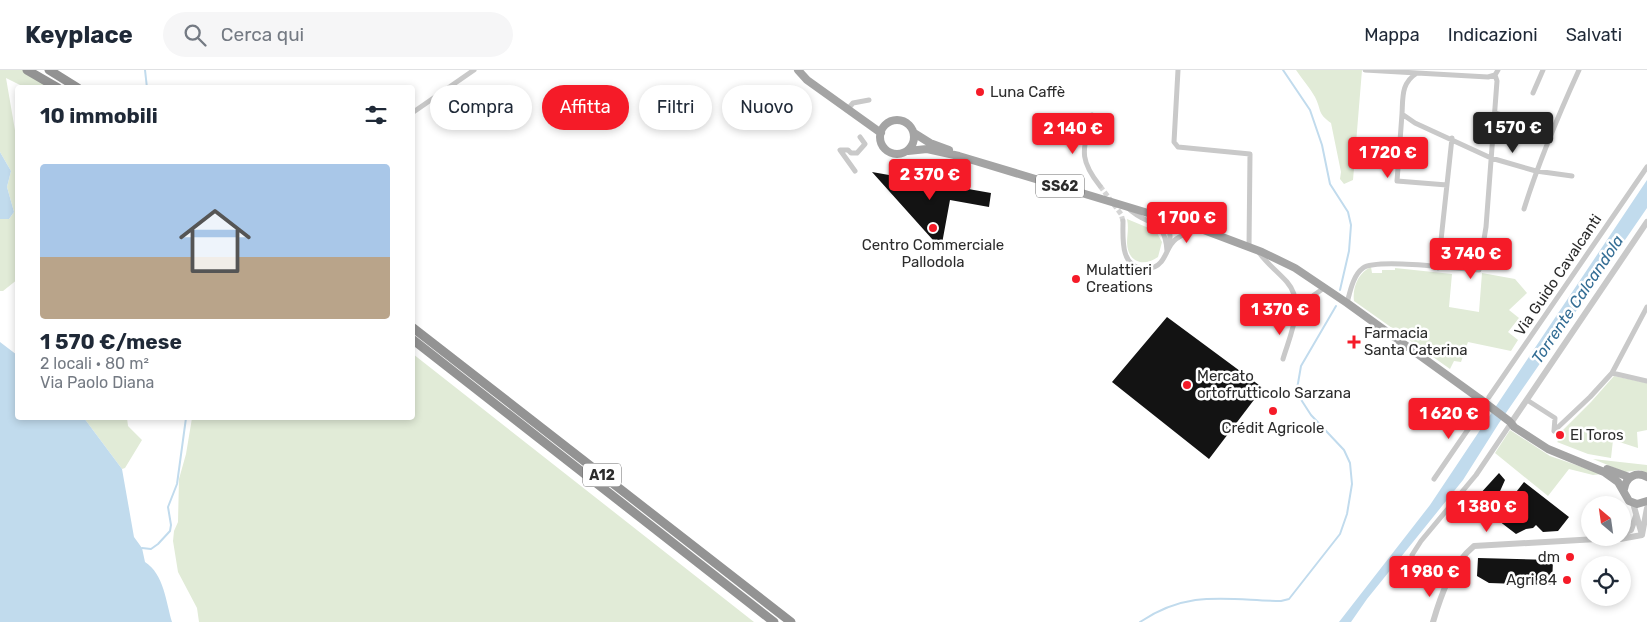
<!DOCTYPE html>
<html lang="it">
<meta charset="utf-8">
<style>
:root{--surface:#fff;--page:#f6f6f7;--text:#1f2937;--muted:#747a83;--line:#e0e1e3;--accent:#f51b28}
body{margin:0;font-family:Rubik,sans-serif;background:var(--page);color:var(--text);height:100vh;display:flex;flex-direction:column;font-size:19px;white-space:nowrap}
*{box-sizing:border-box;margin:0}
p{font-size:16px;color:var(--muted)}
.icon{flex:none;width:28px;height:28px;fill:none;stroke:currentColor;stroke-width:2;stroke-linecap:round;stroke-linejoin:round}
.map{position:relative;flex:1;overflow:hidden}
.drawer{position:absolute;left:15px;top:15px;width:400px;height:335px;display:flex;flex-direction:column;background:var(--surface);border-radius:5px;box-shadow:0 2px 8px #0003}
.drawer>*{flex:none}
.banner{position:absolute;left:430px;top:15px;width:475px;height:45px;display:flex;gap:10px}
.needle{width:32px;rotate:331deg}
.tools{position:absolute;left:1581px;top:426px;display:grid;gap:10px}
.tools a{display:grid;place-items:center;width:50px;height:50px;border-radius:50%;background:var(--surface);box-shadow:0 2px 8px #0003;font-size:25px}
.price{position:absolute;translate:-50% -42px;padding:0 11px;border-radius:5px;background:var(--accent);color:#fff;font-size:16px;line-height:32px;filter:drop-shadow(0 1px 2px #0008)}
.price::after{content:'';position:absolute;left:50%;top:30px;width:15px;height:11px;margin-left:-8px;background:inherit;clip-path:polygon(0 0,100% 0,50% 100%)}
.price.selected{background:#222;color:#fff}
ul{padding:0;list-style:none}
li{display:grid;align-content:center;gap:10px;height:265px;padding:0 25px}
li span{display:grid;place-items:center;height:155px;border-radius:5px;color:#555}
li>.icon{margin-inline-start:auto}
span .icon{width:90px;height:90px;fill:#fffc;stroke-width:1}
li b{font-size:21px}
h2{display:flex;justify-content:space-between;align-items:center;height:60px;padding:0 25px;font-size:21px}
.chip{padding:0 18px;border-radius:22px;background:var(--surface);box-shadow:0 2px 8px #0003;font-size:18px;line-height:45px}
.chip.selected{background:var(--accent);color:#fff}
header{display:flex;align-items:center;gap:30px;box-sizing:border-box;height:70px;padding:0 25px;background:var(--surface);border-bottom:1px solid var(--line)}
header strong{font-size:24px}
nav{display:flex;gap:28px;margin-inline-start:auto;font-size:18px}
.search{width:350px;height:45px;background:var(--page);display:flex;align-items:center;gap:12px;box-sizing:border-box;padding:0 18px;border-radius:28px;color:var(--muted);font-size:19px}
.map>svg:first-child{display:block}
.green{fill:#e1ebd7}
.water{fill:#c1dbed}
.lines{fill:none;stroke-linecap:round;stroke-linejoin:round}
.stream{stroke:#c1dbed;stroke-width:2}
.building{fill:#131313}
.minor-tunnel{stroke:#d5d5d5;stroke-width:5;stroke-dasharray:5 2.5;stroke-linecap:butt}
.minor{stroke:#c9c9c9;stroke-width:5}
.tertiary{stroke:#c9c9c9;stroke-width:6}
.primary{stroke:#a4a4a4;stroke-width:8}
.motorway{stroke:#939393;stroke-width:9}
.primary-bridge{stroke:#a4a4a4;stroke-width:8}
.poi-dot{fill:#f51b28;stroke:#fff;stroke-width:2}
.labels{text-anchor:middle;stroke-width:5;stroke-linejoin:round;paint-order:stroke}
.shield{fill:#fff;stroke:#6b6b6b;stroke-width:1}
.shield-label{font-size:14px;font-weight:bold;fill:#2c2c2c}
.poi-label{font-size:15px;fill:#2c2c2c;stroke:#fff;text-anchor:start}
.street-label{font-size:15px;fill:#2c2c2c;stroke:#fff}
.water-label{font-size:16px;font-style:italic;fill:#336d94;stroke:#fff}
</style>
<header>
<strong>Keyplace</strong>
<div class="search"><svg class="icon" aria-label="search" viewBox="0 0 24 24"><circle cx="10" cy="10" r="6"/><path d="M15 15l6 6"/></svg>Cerca qui</div>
<nav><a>Mappa</a><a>Indicazioni</a><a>Salvati</a></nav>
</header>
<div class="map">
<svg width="1647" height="552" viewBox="0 0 1647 552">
<rect width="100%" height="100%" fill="#fff"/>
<path class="green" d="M0,0H27L58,17H24L6,8L17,72L18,209L3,221H0V149H9L14,142L7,117L11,101L0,82Z
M1296,0H1362L1353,110L1344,114L1340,109L1341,102L1331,53C1317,43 1322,41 1315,27C1310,18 1302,9 1296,0Z
M1127,149L1156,161L1162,172L1158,187C1144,197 1128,193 1127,173C1127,165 1129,158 1127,149Z
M1371,197L1372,203H1382V200H1395V198L1452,204L1449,237L1479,242L1482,203L1515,209L1527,223L1509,240L1519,248L1508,262L1518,270L1511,281L1468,272L1461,292L1454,291L1450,299L1354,231C1352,217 1359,202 1371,197Z
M413,284L754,552H199L197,538L178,502L173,471L174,461L178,452L179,409L186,384L192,348H412Z
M1614,306L1647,313V360L1637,362L1638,378L1613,370L1611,388L1588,384L1557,372L1565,364L1563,360L1591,332Z
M84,348H127L128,356L142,370L125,398L122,399Z
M1510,360L1550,386L1602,404L1593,405L1569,399L1548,426L1495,383Z
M1593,389L1647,395V403L1639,400L1625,402Z"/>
<path class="water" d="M0,82L11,101L7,117L14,142L9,149H0Z
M1647,110V138L1499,353L1463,410L1367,529L1351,552H1339L1430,435Z
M0,272L17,285L18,348H84L122,399L134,467L142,478L145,492C164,504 166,532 172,552H0Z"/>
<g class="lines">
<path class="stream" d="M145,0L147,18
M1283,0L1310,40L1322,75L1330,114L1348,142L1351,155L1349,181L1340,220
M142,478L151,479L158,474L170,461L171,455L168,437L177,414L186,348
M1140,552C1189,519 1227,530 1281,531L1289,529L1340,464L1347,444L1352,414L1350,393L1344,380L1311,345L1300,328L1297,319L1301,296L1336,236"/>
</g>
<path class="building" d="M872,102L991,123L989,137L950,130L941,179Z
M1167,247L1263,318L1209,389L1112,312Z
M1499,403L1505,410L1489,446L1482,448L1469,436Z
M1524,412L1569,447L1558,461L1543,462L1536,455L1533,458L1526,459L1516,464L1499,451L1516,428L1513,426Z
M1478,488L1553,490L1552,515L1489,513L1477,506Z"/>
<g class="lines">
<path class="minor-tunnel" d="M1100,116L1121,144L1123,151"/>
<path class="minor" d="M1178,0L1174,72L1178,77L1250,84L1249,177
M1365,0L1417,3
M1495,5L1488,7L1417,3C1401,13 1403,27 1402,44L1415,53L1491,88L1536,101L1572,106
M1533,23L1543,0
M847,40L853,33L869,30
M412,43L474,0
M1495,43L1552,60
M1402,44L1397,111L1447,115
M1092,45C1084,79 1077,87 1100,116
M855,101L840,80H848L851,83H857L865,74L860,67
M1128,138C1147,157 1165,147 1167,181
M1524,139C1539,91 1558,46 1579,0
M1162,148C1169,156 1172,164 1169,174
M1123,151C1123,168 1120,197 1144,199C1150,199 1157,197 1161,192C1167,185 1168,175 1176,169C1183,164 1192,161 1201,160
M1258,181C1266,193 1277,201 1287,212C1306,234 1290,265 1283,289
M1438,198L1452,68
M1347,233C1350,222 1353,205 1363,198C1377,188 1458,199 1479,200L1486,157L1497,11L1495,5L1498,0
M1296,248L1307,230L1324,218
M1612,303L1647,311
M1489,327L1647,97
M1527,330L1555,348L1554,361
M1554,361L1590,327L1612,303L1647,237
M1434,409L1480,342
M1448,511C1436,506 1414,499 1412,485L1421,471L1476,405L1511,353"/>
<path class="tertiary" d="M1511,353L1647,152
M1633,433L1642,465
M1622,464L1631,460L1636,446
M1614,468L1620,469L1642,465L1647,438
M1433,552C1441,525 1451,495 1474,476L1614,468"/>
<path class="primary" d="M798,0L807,10L881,63
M880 67a17 17 0 1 1 34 0a17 17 0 1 1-34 0Z
M914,63L930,73L949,80
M908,81L927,79L959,86L1201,159L1262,182L1295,198L1347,233L1480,329
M1511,353L1514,357L1548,379L1604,402L1618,412L1629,431L1637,434L1647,431
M1607,399L1629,407
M1624,419C1626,407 1636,401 1647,407"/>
<path class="motorway" d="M27,0L58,18
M49,0L78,18
M412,257L791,552
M412,269L774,552"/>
<path class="primary-bridge" d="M1480,329L1509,351"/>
</g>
<g class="poi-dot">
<circle cx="980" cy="22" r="5"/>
<circle cx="933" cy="158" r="5"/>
<circle cx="1076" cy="209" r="5"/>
<path d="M1351.5 264.5h5v5h5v5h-5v5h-5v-5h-5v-5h5z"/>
<circle cx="1187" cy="315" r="5"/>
<circle cx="1273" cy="341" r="5"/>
<circle cx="1560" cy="365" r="5"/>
<circle cx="1570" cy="487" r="5"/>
<circle cx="1567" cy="510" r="5"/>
</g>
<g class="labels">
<g class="shield">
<rect x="1036" y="104.5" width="48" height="23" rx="4"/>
<rect x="583" y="393.5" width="38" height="23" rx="4"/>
</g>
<g class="shield-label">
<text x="1060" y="121">SS62</text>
<text x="602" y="410">A12</text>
</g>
<g class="poi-label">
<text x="990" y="27">Luna Caffè</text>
<text x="933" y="180" text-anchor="middle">Centro Commerciale<tspan x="933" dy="17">Pallodola</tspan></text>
<text x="1086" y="205">Mulattieri<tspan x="1086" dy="17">Creations</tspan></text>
<text x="1364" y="268">Farmacia<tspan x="1364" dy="17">Santa Caterina</tspan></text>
<text x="1197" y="311">Mercato<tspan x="1197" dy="17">ortofrutticolo Sarzana</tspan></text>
<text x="1273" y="363" text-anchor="middle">Crédit Agricole</text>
<text x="1570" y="370">El Toros</text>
<text x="1560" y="492" text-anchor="end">dm</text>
<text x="1557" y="515" text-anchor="end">Agri 84</text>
</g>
<g class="street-label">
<text transform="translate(1558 205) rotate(-56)" y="5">Via Guido Cavalcanti</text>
</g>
<g class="water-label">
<text transform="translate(1577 229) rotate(-56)" y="6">Torrente Calcandola</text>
</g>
</g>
</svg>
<div class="tools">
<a><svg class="needle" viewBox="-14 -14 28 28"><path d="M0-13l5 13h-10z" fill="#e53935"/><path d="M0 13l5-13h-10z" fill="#747a83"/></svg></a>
<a><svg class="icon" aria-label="locate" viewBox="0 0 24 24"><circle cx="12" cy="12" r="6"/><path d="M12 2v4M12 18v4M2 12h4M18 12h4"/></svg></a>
</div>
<b class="price selected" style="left:1513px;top:84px">1 570 €</b>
<b class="price" style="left:1073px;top:85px">2 140 €</b>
<b class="price" style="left:1388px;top:109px">1 720 €</b>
<b class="price" style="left:930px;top:131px">2 370 €</b>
<b class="price" style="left:1187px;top:174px">1 700 €</b>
<b class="price" style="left:1471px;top:210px">3 740 €</b>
<b class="price" style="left:1280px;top:266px">1 370 €</b>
<b class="price" style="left:1449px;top:370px">1 620 €</b>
<b class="price" style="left:1487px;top:463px">1 380 €</b>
<b class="price" style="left:1430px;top:528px">1 980 €</b>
<div class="banner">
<a class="chip">Compra</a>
<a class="chip selected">Affitta</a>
<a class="chip">Filtri</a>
<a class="chip">Nuovo</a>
</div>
<section class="drawer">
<h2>10 immobili<svg class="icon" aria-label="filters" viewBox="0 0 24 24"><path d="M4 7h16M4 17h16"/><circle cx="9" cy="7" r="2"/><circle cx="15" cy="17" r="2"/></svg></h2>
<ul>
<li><span style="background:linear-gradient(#a9c7e8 60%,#b9a48a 0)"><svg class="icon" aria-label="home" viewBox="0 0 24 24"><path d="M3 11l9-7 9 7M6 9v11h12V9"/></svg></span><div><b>1 570 €/mese</b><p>2 locali · 80 m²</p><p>Via Paolo Diana</p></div></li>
</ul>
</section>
</div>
